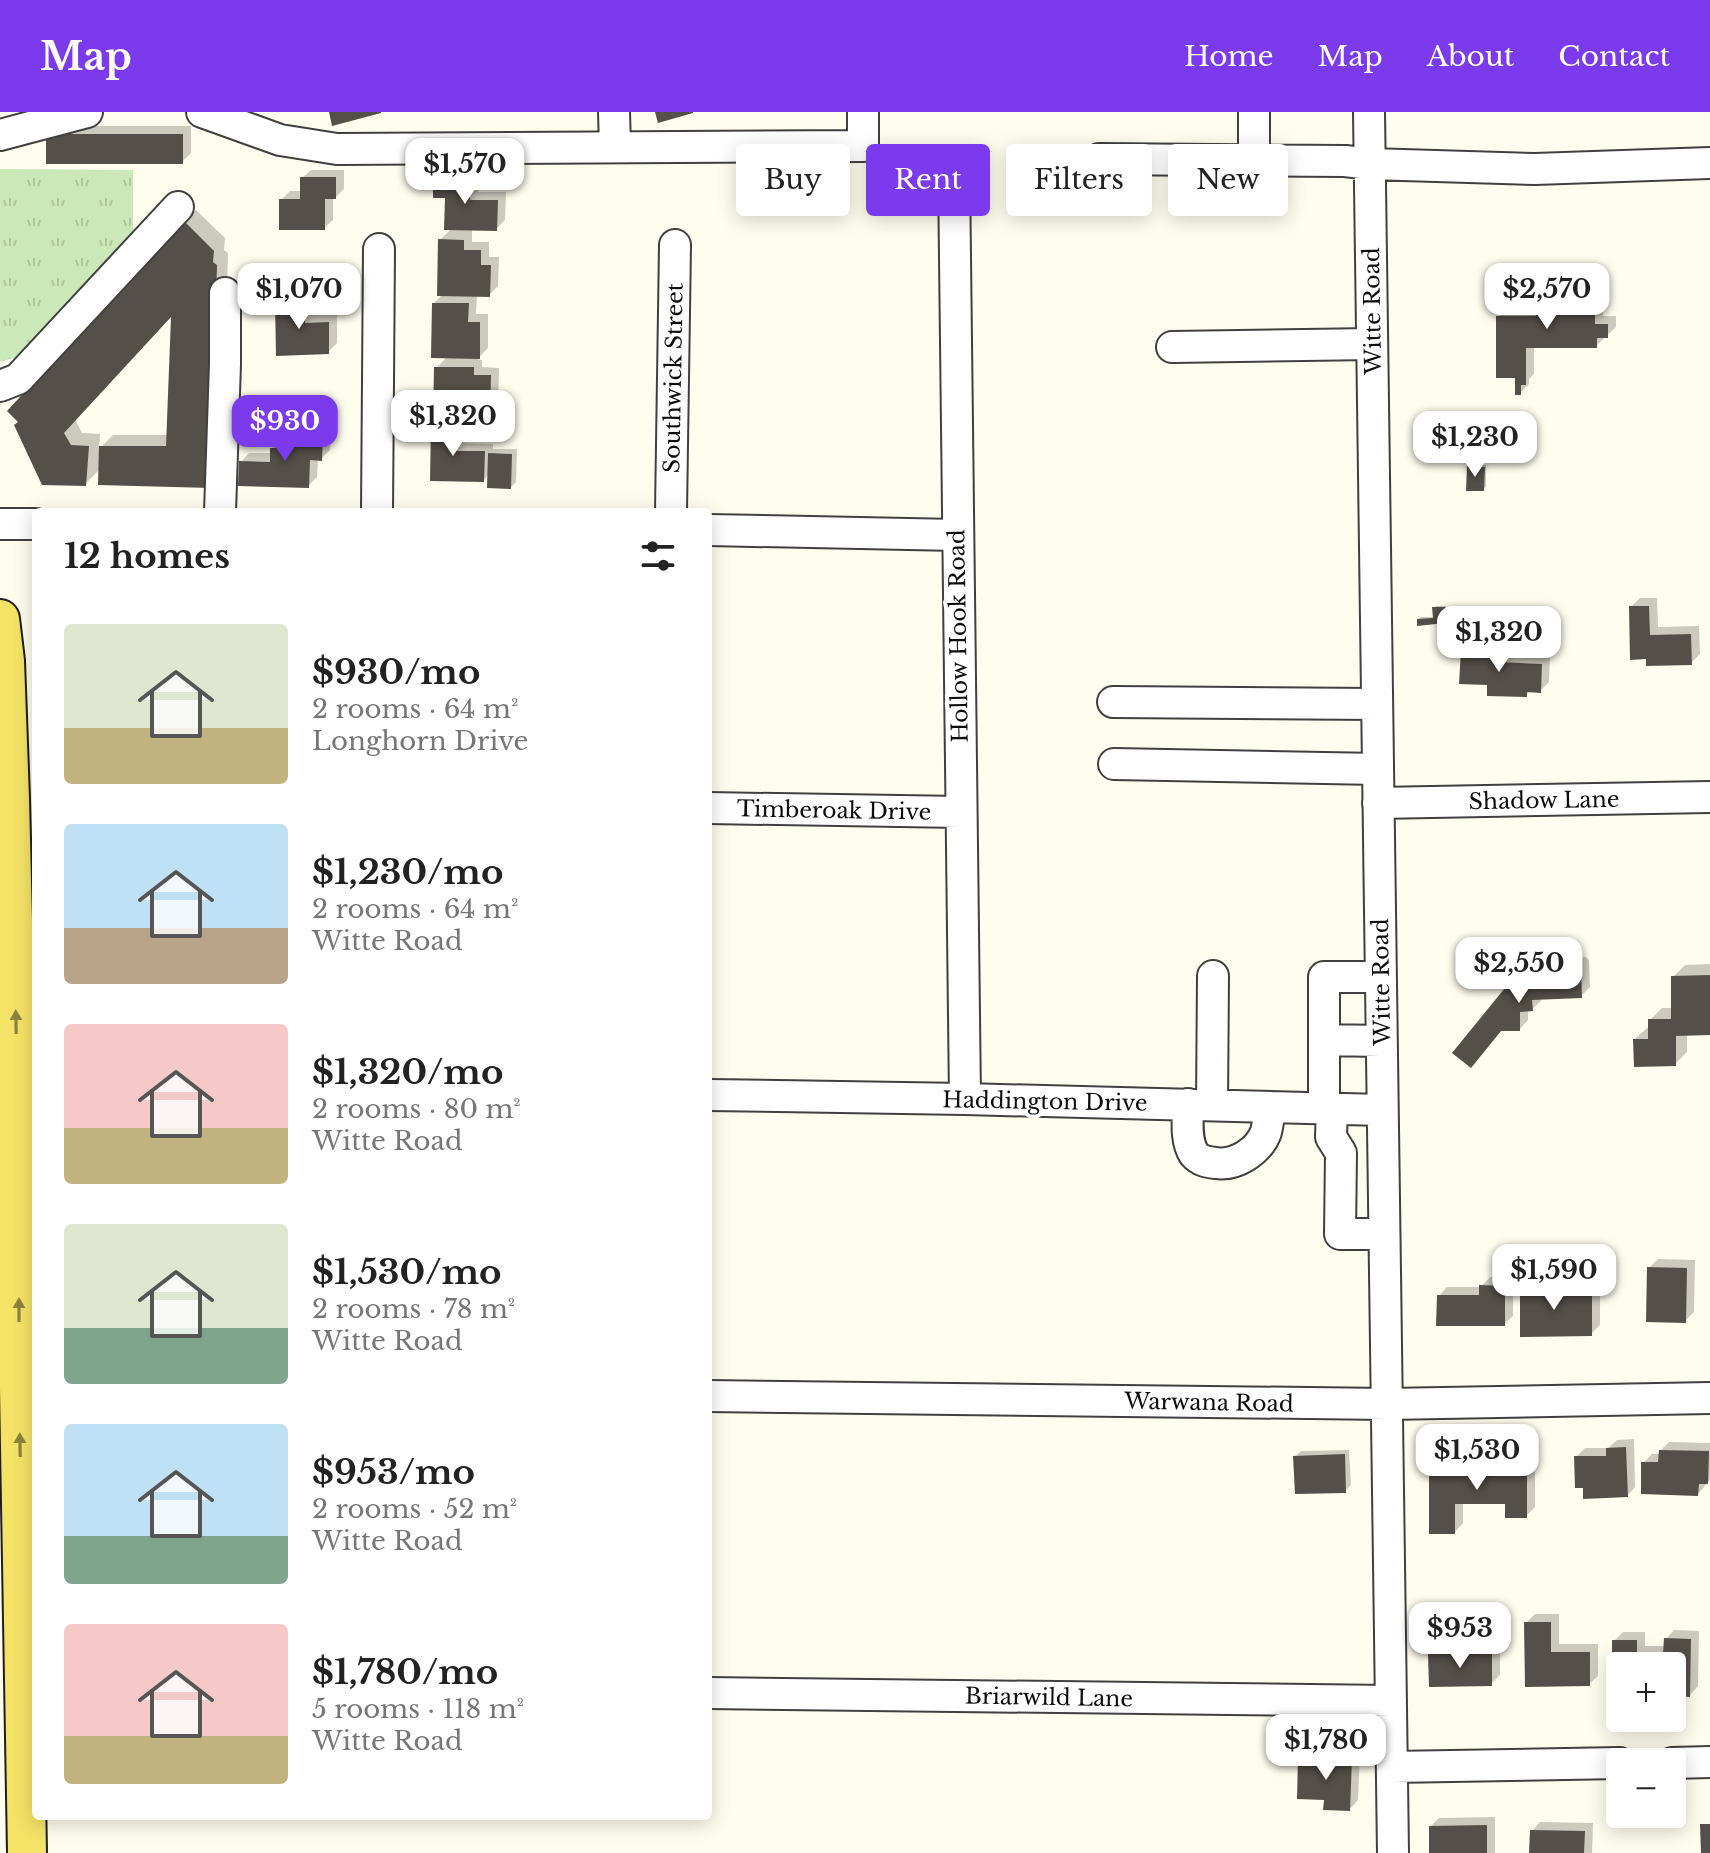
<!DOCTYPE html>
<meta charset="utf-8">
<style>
:root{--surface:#fff;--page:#f6f6f6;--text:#222;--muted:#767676;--accent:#7c3aed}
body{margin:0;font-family:"Libre Baskerville",serif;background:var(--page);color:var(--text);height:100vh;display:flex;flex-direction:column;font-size:30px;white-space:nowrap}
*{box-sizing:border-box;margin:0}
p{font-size:26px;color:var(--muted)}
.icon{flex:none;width:44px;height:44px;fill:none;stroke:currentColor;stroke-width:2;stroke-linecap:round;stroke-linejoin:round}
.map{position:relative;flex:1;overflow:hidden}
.sheet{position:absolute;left:32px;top:396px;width:680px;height:1312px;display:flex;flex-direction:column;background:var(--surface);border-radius:8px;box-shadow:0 4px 20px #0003}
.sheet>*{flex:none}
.hud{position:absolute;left:736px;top:32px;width:760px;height:72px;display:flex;gap:16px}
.controls{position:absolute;left:1606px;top:1540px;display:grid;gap:16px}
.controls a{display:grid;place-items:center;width:80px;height:80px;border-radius:8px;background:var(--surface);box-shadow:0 4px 20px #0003;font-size:40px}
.price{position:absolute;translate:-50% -68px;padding:0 18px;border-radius:16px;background:#fff;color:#222;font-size:26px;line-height:52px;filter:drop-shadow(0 2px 4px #0008)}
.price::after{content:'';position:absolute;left:50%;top:48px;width:24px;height:18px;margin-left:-12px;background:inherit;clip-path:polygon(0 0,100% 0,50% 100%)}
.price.active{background:var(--accent);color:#fff}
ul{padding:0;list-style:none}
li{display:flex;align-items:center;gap:24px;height:200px;padding:0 32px}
li span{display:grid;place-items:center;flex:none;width:224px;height:160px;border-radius:8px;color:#555}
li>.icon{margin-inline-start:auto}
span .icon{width:96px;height:96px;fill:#fffc;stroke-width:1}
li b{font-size:34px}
h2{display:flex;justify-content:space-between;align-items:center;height:96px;padding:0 32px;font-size:34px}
.tag{padding:0 28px;border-radius:8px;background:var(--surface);box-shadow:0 4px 20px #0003;font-size:28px;line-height:72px}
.tag.active{background:var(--accent);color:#fff}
header{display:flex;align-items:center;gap:48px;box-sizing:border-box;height:112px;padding:0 40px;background:var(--accent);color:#fff}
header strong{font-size:38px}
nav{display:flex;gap:44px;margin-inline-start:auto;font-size:28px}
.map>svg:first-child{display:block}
.park{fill:url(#park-tufts)}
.shadow{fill:#0003;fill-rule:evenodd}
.building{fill:#554f49}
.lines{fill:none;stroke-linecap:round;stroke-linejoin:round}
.minor-casing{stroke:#404040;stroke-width:34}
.major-casing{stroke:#1e1e1e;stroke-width:42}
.minor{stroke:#fff;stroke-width:30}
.major{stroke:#f5e367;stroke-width:38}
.oneway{fill:#8d833e}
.labels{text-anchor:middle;stroke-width:8;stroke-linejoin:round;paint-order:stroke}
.street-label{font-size:22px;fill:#0d0d0d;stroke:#fff}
</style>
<header>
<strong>Map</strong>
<nav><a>Home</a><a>Map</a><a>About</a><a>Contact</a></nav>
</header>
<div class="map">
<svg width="1710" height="1741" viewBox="0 0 1710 1741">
<defs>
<pattern id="park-tufts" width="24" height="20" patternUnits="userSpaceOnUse" patternTransform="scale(2)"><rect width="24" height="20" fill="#cbe8b8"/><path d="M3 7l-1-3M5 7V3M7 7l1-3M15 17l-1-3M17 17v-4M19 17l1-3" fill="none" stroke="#adc69d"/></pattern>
</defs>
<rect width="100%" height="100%" fill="#fffded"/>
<path class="park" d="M0,57L133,58V126L20,244L0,250Z"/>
<path class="shadow" d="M57,14H191V41L182,50H48Z
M444,57H478V80H506L505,108L496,117L472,116V130H489V145H499L498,174L489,183H477L476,202H488V236L477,247L482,248V255L499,256L498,297L489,305H463V331L493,332V337H517L516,370L511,375L489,362L484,368L432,367L433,313L442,305L436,256L447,245L434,191L443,182L440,128L452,116L447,84L435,66Z
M311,58H344V77L336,85H333V108L324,116L281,88L290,79H302V66Z
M196,98L225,126L224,138L228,141L222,362L100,357L85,372L16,314L185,109ZM173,200L168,323H113L99,337L100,322L82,321L75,307Z
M1547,171H1603V204H1616V215L1596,234H1534V262L1529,267V272L1520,281L1517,264L1498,205L1507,196H1538V180Z
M312,180L313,203H337V231L328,240L277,189L285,181Z
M279,285L280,303L278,305L261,288L263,286Z
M294,311L331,312L330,338L321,347L318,346L317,365L308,374L241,350L249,341H272V336L281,328H285L286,320Z
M1471,353H1486V375L1483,377L1469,355Z
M1640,486H1657L1658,515L1699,514L1700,542L1691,551L1648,552L1631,495Z
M1436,494H1446V507L1444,509L1419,507L1421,505H1435L1434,496Z
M1471,529L1508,531L1507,542L1550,544L1549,570L1540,579H1531L1526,583L1489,571L1463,538Z
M1586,845L1589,848L1590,875L1581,884L1540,886L1541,889L1532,897L1528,898V908L1520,917H1502L1524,856L1533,847Z
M1710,852V921L1687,922V940L1675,952L1635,927L1647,916H1650V908L1662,896H1673V865L1685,853Z
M1658,1147L1695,1148L1694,1200L1685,1209L1649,1156Z
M1530,1160H1549V1173L1600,1172V1213L1591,1222L1522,1169Z
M1490,1165L1513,1166V1204L1504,1212L1439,1184L1447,1175H1481Z
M1634,1327L1635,1375L1627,1384L1576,1345L1585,1336H1608L1617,1328Z
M1669,1330L1710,1331V1368L1698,1382L1643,1351L1652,1342H1660V1339Z
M1349,1338L1351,1373L1345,1379L1295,1345L1301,1339Z
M1471,1342H1535V1395L1526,1404L1507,1390H1463V1411L1455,1420L1431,1362L1439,1353H1462Z
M1535,1502H1559V1532H1598V1564L1589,1572L1527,1573L1526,1511Z
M1674,1518L1699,1519L1698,1574L1690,1583L1672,1582V1554H1620V1582L1614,1529L1623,1520H1645V1534H1666V1527Z
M1500,1533V1563L1491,1572L1430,1543L1439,1534Z
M1309,1637L1360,1639L1358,1688L1350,1697L1300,1646Z
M1495,1705V1741H1431V1714L1439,1706Z
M1540,1710L1593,1711L1592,1741H1531L1532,1719Z"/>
<path class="building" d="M329,0H381V1L332,14Z
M655,0H693V1L658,11Z
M46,22H183V52H46Z
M300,65H336V87H325V118H279V87H300Z
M433,65H470V88H498L497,119L444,118L445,86H433Z
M183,108L214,139L213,150L217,153L211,376L98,373L99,334H166L171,205L64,321L71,333L89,334L86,374L42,373L14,313L18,310L7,299Z
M438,127L464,128V138H481V153H491L490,185L437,184Z
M1536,179H1595V212H1608V226H1597V236H1526V273H1521V283H1515V266H1496V204H1536Z
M304,187L305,211L329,210V242L276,244L275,189Z
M432,191H469L468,210H480V247L431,246Z
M434,255H474V263H491L490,307L433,306Z
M278,286L279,307H259L258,287Z
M431,312L455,313V339H485L484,370L430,369Z
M284,319L323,320L322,349L310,348L309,376L238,374L239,349L270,350V336H283Z
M488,341L512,342L511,377L487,376Z
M1467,354L1485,355L1484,379H1466Z
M1629,494H1649L1650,523L1691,522L1692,553L1646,554V547L1630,548Z
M1432,495H1445V511L1417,514V507L1433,506Z
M1461,537L1500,539L1499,550L1542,552L1541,581L1527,580V585L1487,584V573L1459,572Z
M1577,853L1581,857L1582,886L1532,888L1533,899L1520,900V919H1501L1471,956L1452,941L1522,855Z
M1710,863V923L1676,924V954L1634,955L1633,927H1648V907H1671V864Z
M1647,1155L1687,1156L1686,1211L1646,1210Z
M1520,1168H1541V1180L1592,1179V1224L1520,1225Z
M1479,1173L1505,1174V1214H1436L1437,1183H1479Z
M1626,1335L1628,1385L1583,1387V1376H1575L1574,1344H1606V1336Z
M1659,1338L1709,1339L1708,1372H1699L1698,1384L1641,1382V1350H1658Z
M1345,1342L1346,1381L1295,1382L1293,1344Z
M1460,1350H1527V1406H1505V1392H1455V1422H1429V1361H1460Z
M1524,1510H1551V1540H1590V1574L1525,1575Z
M1664,1526L1691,1527L1690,1585L1672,1584V1554H1620V1584H1612V1528H1637V1542H1663Z
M1492,1541V1574L1429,1575L1428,1542Z
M1298,1645L1352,1647L1350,1699L1323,1698L1324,1688L1297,1687Z
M1700,1712H1710V1741H1701Z
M1487,1713V1741H1429V1714Z
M1530,1718L1585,1719L1584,1741H1529Z"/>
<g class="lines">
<g class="minor-casing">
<path id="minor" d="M202,0L280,28L337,37L863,34V0
M614,0L615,35
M1254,0V49
M1369,0L1393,1741
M0,23L87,0
M1099,47L1345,49L1370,52L1535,57L1710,51
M954,61L965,987
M1172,235L1372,232
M0,274L18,267L178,95
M220,400L225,252V181
M377,400L379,137
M671,400L675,133
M0,412H36
M708,418L957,423
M1113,590L1377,592
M1114,652L1378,657
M1378,691L1710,685
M708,696L960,700
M1324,928V865H1381
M708,983L965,987L1382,998
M1188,992C1188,1007 1185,1028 1194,1042C1200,1049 1207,1050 1216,1051C1236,1054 1259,1039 1266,1020C1268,1012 1269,1003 1270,995
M1212,993L1213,864
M1324,996V928L1381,929
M1332,996L1331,1025L1341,1041L1340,1122H1384
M708,1284L1387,1292L1710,1286
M708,1581L1391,1589
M1672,1651L1710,1650
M1392,1655L1620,1651"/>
</g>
<g class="major-casing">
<path id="major" d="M0,507L5,549L10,686L17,974L19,1276L27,1741"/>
</g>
<use href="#minor" class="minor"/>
<use href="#major" class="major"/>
</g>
<defs><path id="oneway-solid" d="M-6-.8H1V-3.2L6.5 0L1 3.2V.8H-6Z" transform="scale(2)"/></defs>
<g class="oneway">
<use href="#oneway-solid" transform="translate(16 910) rotate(-91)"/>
<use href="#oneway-solid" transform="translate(19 1198) rotate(-90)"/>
<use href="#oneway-solid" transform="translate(20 1333) rotate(-91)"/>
</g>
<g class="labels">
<g class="street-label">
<text transform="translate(1372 199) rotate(-91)" y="8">Witte Road</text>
<text transform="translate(673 266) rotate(-89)" y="8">Southwick Street</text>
<text transform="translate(958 524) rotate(-91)" y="8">Hollow Hook Road</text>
<text transform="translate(1544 688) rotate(-1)" y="8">Shadow Lane</text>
<text transform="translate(834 698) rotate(1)" y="8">Timberoak Drive</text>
<text transform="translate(1381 870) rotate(-91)" y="8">Witte Road</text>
<text transform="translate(1045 989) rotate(1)" y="8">Haddington Drive</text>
<text transform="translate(1209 1290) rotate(1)" y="8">Warwana Road</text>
<text transform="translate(1049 1585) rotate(1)" y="8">Briarwild Lane</text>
</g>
</g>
</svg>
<div class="controls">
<a>+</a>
<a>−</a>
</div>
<b class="price" style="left:465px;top:94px">$1,570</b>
<b class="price" style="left:299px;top:219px">$1,070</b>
<b class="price" style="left:1547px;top:219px">$2,570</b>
<b class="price" style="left:453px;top:346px">$1,320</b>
<b class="price active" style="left:285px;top:351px">$930</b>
<b class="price" style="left:1475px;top:367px">$1,230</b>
<b class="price" style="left:1499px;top:562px">$1,320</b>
<b class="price" style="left:1519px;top:893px">$2,550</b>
<b class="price" style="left:1554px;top:1200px">$1,590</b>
<b class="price" style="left:1477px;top:1380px">$1,530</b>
<b class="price" style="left:1460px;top:1558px">$953</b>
<b class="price" style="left:1326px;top:1670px">$1,780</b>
<div class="hud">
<a class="tag">Buy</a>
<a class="tag active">Rent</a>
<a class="tag">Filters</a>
<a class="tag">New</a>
</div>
<section class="sheet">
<h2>12 homes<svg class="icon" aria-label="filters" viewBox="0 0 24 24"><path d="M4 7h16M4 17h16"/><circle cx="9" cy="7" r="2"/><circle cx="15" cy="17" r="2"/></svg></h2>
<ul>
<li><span style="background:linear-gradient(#dfe7d0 65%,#c2b280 0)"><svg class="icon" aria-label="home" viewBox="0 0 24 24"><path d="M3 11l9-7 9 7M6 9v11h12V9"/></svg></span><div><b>$930/mo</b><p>2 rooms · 64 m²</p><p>Longhorn Drive</p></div></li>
<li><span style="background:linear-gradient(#bfe0f5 65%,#b9a48a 0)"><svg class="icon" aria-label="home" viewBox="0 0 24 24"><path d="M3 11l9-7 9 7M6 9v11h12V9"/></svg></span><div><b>$1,230/mo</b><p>2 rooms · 64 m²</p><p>Witte Road</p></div></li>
<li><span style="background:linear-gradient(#f6c9c9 65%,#c2b280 0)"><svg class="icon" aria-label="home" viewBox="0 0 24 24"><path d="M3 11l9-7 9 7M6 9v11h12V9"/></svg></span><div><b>$1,320/mo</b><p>2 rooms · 80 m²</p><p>Witte Road</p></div></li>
<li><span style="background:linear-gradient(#dfe7d0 65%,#7fa58c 0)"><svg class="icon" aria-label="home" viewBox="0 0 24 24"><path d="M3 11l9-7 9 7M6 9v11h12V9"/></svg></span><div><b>$1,530/mo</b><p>2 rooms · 78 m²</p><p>Witte Road</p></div></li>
<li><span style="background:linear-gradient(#bfe0f5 70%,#7fa58c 0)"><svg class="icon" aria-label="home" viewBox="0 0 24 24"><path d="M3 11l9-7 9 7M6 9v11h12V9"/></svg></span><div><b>$953/mo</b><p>2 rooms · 52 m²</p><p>Witte Road</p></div></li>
<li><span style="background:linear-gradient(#f6c9c9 70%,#c2b280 0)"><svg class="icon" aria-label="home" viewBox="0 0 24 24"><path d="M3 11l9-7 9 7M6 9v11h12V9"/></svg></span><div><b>$1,780/mo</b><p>5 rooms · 118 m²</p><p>Witte Road</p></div></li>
</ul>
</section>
</div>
